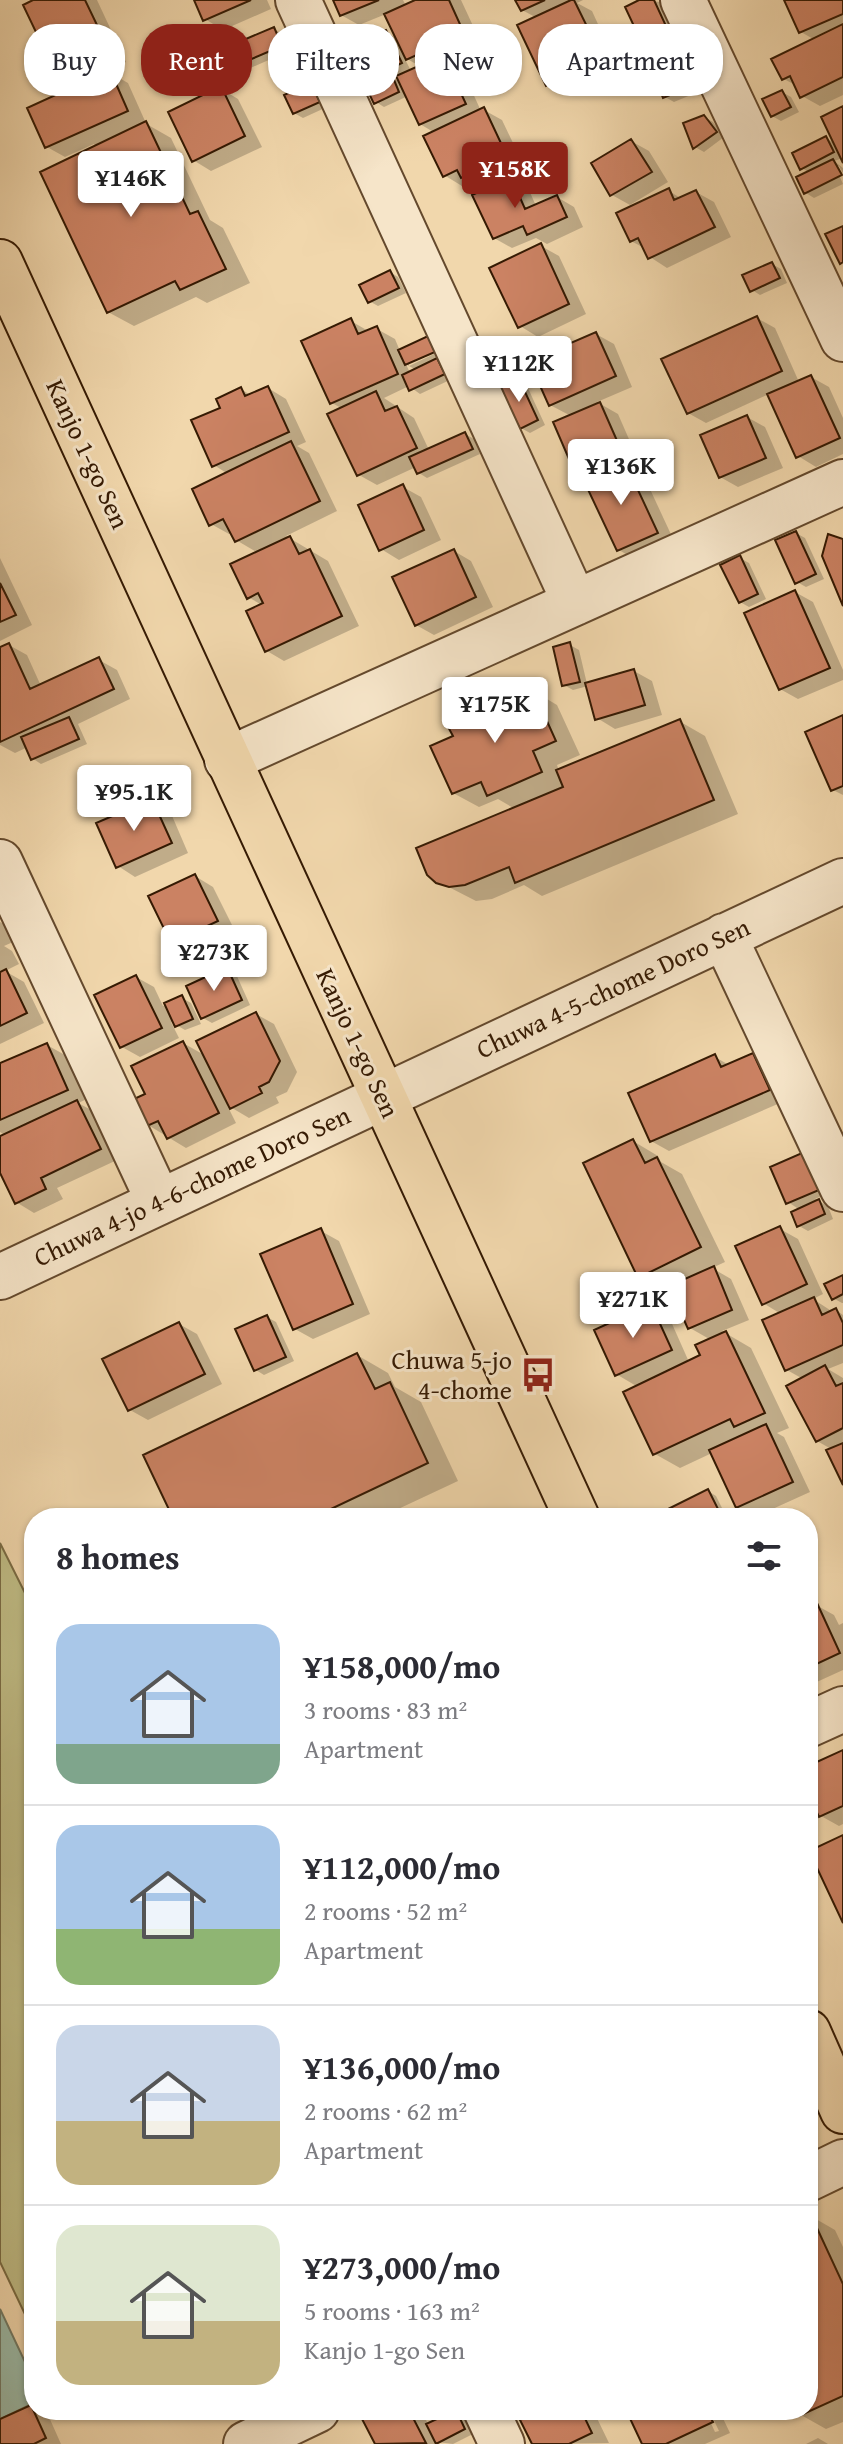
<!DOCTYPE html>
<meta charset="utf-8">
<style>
:root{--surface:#fff;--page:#f2f2f3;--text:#2b2b33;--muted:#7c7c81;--line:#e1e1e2;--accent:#8f2418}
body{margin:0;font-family:"Gentium Book Plus",serif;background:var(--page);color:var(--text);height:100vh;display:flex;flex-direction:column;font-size:30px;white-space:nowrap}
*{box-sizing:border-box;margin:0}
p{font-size:26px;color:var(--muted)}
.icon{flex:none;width:44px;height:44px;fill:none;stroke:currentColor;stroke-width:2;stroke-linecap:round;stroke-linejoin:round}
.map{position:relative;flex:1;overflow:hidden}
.side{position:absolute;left:24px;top:1508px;width:794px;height:912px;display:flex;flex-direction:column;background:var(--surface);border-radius:32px;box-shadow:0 2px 6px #0004}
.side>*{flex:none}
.banner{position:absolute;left:24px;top:24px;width:796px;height:72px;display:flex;gap:16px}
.price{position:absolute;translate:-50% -68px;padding:0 18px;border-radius:8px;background:#fff;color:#222;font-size:26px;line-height:52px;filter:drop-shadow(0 2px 4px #0008)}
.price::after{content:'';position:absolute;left:50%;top:48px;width:24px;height:18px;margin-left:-12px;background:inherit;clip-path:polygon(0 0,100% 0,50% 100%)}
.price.current{background:var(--accent);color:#fff}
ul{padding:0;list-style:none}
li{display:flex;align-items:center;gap:24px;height:200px;padding:0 32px}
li+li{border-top:2px solid var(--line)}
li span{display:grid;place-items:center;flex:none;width:224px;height:160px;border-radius:24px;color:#555}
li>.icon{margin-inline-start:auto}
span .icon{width:96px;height:96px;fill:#fffc;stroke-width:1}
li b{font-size:34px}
h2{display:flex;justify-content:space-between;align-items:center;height:96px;padding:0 32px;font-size:34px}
.pill{padding:0 28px;border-radius:32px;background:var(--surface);box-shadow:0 2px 6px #0004;font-size:28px;line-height:72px}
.pill.current{background:var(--accent);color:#fff}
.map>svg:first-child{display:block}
.green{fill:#c0bd86;stroke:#7a6c44;stroke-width:2}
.water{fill:#9bbaa7;stroke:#727a65;stroke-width:2}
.shadow{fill:#0003;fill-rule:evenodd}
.building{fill:#cb8263;stroke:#351a03;stroke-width:2}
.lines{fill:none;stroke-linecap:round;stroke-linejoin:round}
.minor-casing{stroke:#64492d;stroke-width:48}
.major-casing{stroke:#351a03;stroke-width:48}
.minor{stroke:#f6e5c9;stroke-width:44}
.major{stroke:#f1d7ac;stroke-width:44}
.labels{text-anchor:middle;stroke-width:6;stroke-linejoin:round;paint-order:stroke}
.street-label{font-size:26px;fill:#351a03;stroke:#f6e5c9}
.poi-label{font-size:26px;fill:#351a03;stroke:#f6e5c9;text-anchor:end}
</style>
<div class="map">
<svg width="843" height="2444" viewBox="0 0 843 2444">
<rect width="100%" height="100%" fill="#f1d7ac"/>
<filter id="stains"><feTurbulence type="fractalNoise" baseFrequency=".0025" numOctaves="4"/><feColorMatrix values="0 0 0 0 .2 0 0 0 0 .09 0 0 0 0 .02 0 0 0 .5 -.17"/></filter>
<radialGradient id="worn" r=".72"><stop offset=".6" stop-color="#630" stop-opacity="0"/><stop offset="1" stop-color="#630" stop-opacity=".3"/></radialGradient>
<path class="green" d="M0,1543L34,1611V2333L0,2262Z"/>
<path class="water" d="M0,2309L34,2381V2403L0,2419Z"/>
<path class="shadow" d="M38,0H97L126,62L107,71L128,83L145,121L143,122L171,138L210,220L223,228L250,283L207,303L196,297L134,326L108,312L96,147L94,144L65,157L47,147L79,87L59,75Z
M196,0H267L271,9L223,30L205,19Z
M335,0H403L406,6L420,0H461L481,43L447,59L461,67L481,111L484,110L502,120L524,166L480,187L471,181L462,186L444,175L435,133L420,124L408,96L384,107L376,102L377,84L367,79L386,32L398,39L386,14L359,25L341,15ZM404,57L421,67L411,71ZM398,74L402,83L391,77Z
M518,0H583L577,3L592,11L619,70L566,95L548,85L537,18L522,10Z
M644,0L660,2L674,31L651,42L642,37Z
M787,0H843V95L820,106L802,96L797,86L784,79L815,40L801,32Z
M274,29L282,34L289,51L239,73L230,68Z
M685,76L693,81L698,92L674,102L665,97Z
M311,85L320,90L327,107L303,118L294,113Z
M220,88L238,99L262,147L211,171L193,160Z
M782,92L791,97L799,112L781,121L772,116Z
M843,109V158L834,161L843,168V173L839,166H835L843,184L814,198L806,193L810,173L802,168L826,138L836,144Z
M704,117L713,122L724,137L704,152L695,147Z
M631,141L649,151L668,182L630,205L612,195Z
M511,180L529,190L536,206L557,197L574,207L583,227L547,244L536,238L512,248L494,238Z
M669,191L682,199L696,192L714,202L731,237L667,268L650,257L646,249L631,241Z
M541,246L559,256L586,314L538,337L520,326Z
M772,264L781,269L787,283L760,295L752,290Z
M390,272L398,277L406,293L378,306L369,301Z
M757,318L775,328L799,382L811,377L829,387L843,418V454L816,467L798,456L769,394L706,423L688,413Z
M351,321L370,332L377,329L395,339L400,351L428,338L436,343L439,348L409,361V366L406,364L410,373L416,370L409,366L440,351L442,356L436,360L445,365L452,379L420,394L409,386L384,398L414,418L429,450L465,434L474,439L480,454L427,478L419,473L416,467L377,485L359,475L343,409L332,403Z
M596,334L614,344L632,387L597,402L618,414L639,462L630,467L643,474L675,543L636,560L619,550L591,480L576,472L571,416L550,405Z
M519,381L527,386L545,425L530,433L521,428Z
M268,388L286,399L306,442L297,446L309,453L337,511L286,536L328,561L359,626L284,661L267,651L262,605L248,597L258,553L236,540L232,533L229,534L211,524L228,474L214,465L223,409L241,389L252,396Z
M747,417L765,427L783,468L738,487L720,477Z
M403,487L421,497L441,540L399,560L381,549Z
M796,533L805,538L824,579L806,587L797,582Z
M454,551L471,561L493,607L434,635L416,625Z
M0,558L32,625L0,641Z
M740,558L749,563L766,599L749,607L740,602Z
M795,592L813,602L843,670V680L798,699L780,689Z
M9,645L27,655L41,686L99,660L117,670L130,699L78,724L87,744L41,764L32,758L28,747L15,753L0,745V649Z
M570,645L579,650L587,684L634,671L652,681L662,715L615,729L597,718L588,686L573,690L564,685Z
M532,690L557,705L580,755L557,765L559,771L679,721L705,736L738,814L542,896L524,885L492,899L476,901L437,881L515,809L498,799L479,807L453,793L456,737Z
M843,717V795L833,790Z
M152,801L170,811L188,853L135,877L118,866Z
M195,876L213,887L235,931L190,952L172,942Z
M0,922L6,925L13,942L4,946L12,951L19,964L5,971L24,982L44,1023L0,1044Z
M227,969L236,974L250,1005L212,1023L203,1018Z
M136,977L154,987L163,1006L182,998L191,1003L201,1024L185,1030L171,1022L179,1038L140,1057L122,1047Z
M256,1014L274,1024L297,1072L287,1092L276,1097L279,1103L249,1118L227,1105L236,1123L186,1148L148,1125V1095L183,1043L206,1056Z
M47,1045L65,1055L85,1100L78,1103L95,1112L117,1160L57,1188L63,1199L34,1213L16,1202L0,1168V1139L6,1136L0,1132V1065Z
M753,1055L771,1066L787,1100L669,1151L651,1141L715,1057L729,1065Z
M633,1141L658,1156L661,1162L682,1174L725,1262L712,1268L731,1279L749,1320L722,1331L751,1348L789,1428L777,1433L784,1437L810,1492L755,1517L737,1507L712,1453L680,1468L655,1454L638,1387L616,1374L651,1306L669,1317L689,1362L702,1356L711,1340L690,1328L672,1287L665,1291L639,1276Z
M802,1155L826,1194L815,1199L828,1206L833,1219L808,1231L799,1226L800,1210L788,1202Z
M780,1229L798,1239L823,1294L813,1299L833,1312L836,1310L843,1315V1363L828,1369L843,1378V1480L833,1450L817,1441L803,1379L787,1370L781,1314L763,1303Z
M321,1231L339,1241L370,1314L313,1339L295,1329Z
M843,1277V1303H842L833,1298Z
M267,1317L276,1322L294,1361L264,1375L256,1370Z
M179,1324L197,1334L222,1384L148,1420L130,1410Z
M357,1355L388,1373L395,1387L421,1402L458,1481L379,1518H175Z
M708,1491L716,1496L726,1516L722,1518H668Z
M816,1605L834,1615L839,1625L843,1623V1670L808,1686V1609Z
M843,1752V1824L839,1826L821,1816L808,1788V1768Z
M809,2215L835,2230L843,2247V2422L826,2429L801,2415L799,2410H808Z
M31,2407L49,2417L61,2444H0V2421Z
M383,2410H421L429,2426L456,2412L465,2418L473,2434L453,2444L437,2442L438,2444H377L365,2419Z
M546,2410H593L609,2443L534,2444Z
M629,2410H705L715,2432L719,2431L709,2410H719L730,2433L705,2444H644Z
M818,2438L828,2444H806Z"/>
<path class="building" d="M33,0H85L110,52L57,76L23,5Z
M194,0H251L203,21Z
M333,0H379L340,16Z
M415,0H449L464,33L406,60L384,14Z
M515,0H545L521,11Z
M571,0H574L603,59L546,86L517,25Z
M639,0H654L666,26L640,39L625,7Z
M784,0H843V14L799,33Z
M843,24V77L800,98L790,76L782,80L771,59Z
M274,27L282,46L228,69L220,50Z
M386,30L402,63L366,80L350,46Z
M443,55L466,104L419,125L396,76Z
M110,70L128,111L45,148L27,108Z
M685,73L690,87L663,98L658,85Z
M392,75L399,92L374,104L366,87Z
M311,83L320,102L293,114L284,95Z
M221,86L245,136L192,162L168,112Z
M782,90L791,107L771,117L762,99Z
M843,106V163L821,117Z
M484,107L507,156L461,178L457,170L443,177L423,136Z
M704,115L717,132L693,149L683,123Z
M146,121L190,214L198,211L226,269L180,290L175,281L107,313L40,172Z
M826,136L834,152L800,170L792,153Z
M631,139L652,172L610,196L591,163Z
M833,159L842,175L804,194L796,177Z
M511,177L525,209L557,195L567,217L527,235L523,226L493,239L472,195Z
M669,188L674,200L696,190L715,227L648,259L638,238L630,242L616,213Z
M843,226V262L840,264L825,234Z
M541,243L569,304L518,328L489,268Z
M772,262L780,278L750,292L742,275Z
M390,270L399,288L368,303L359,285Z
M757,316L782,371L687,414L661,359Z
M351,318L358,334L377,326L398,374L330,404L301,341Z
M596,332L616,376L549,406L529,361Z
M428,336L435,352L405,365L398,350Z
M437,358L445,374L409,391L402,375Z
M811,375L840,438L796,458L767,394Z
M519,379L538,420L520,429L500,388Z
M268,386L289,432L212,467L191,420L220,408L216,399L241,387L245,396Z
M376,391L385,411L397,406L417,448L357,476L327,414Z
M600,402L622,452L575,473L553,422Z
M747,415L766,458L719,478L700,435Z
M465,432L473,449L417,474L409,457Z
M291,441L320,501L235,542L223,519L209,526L192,489Z
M625,462L658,533L617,551L584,481Z
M403,484L424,530L379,551L358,505Z
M796,531L816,574L795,584L775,540Z
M828,534L843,539V606L822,556Z
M290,536L299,554L310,549L342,616L265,652L246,611L263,603L258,593L247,599L230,564Z
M454,549L476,597L415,626L392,577Z
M740,555L758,594L739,603L720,565Z
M0,583L16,615L0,622Z
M795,590L830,668L779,690L744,613Z
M570,642L580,682L562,686L553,647Z
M9,643L30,689L99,657L114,689L0,742V647Z
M634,669L645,705L595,720L585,683Z
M532,688L556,741L533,751L542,772L487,796L481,782L452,794L430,746L453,736L447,725Z
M843,715V786L831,791L805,732Z
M69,717L79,739L31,760L21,737Z
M680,719L714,800L515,883L509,867L465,885L449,887L436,883L427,875L416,848L563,787L556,770Z
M152,799L172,843L116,868L96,823Z
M195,874L218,921L171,943L148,896Z
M227,967L242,1000L201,1019L186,986Z
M6,969L27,1013L0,1026V972Z
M136,975L162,1028L120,1048L94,995Z
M182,995L193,1019L175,1027L164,1003Z
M256,1012L280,1061L269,1082L259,1087L262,1093L230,1109L196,1041Z
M183,1041L219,1113L167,1139L158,1121L147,1126L134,1099L145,1094L131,1066Z
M47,1043L68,1090L0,1120V1063Z
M753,1053L770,1090L650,1142L628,1093L715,1054L721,1067Z
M77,1100L101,1149L41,1178L46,1189L15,1204L0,1173V1136Z
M633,1139L645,1163L657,1157L701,1247L638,1278L583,1163Z
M802,1153L819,1190L786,1204L770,1167Z
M819,1199L825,1214L797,1227L791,1212Z
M780,1226L807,1284L762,1305L735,1246Z
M321,1228L353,1304L293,1330L260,1254Z
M714,1266L732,1310L688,1329L669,1286Z
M843,1275V1294L832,1300L824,1284Z
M814,1297L822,1315L836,1308L843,1323V1345L785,1371L762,1320Z
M651,1304L672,1350L615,1376L594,1330Z
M267,1315L286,1357L254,1371L235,1329Z
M179,1322L205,1374L128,1411L102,1359Z
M726,1331L765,1413L734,1427L730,1419L653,1455L623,1392L700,1355L695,1345Z
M357,1353L375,1389L390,1382L428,1463L312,1518H173L143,1455Z
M825,1365L836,1386L843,1383V1428L816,1442L786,1386Z
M766,1424L793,1482L736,1508L709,1450Z
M843,1443V1485L826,1450Z
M708,1489L719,1511L705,1518H665L662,1512Z
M817,1603L840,1653L808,1668V1607Z
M843,1750V1806L819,1817L808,1793V1766Z
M843,1835V1923L809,1851Z
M810,2213L843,2284V2396L799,2416L796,2410H808Z
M31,2405L46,2438L34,2444H0V2419Z
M379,2410H409L426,2443L375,2444L362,2419Z
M456,2410L465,2429L436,2444L426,2424Z
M541,2410H581L592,2433L569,2444H532L520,2420Z
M626,2410H707L713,2422L666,2444H642Z"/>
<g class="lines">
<g class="minor-casing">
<path id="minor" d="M298,0L575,603
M683,0L843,339
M227,760L843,482
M0,862L159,1202
M724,936L843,1189
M0,1277L843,881
M808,1725L843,1709
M808,2179L843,2162
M486,2410L502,2444
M246,2444L317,2410"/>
</g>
<g class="major-casing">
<path id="major" d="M0,262L577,1518
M808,2032L843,2111"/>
</g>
<use href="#minor" class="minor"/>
<use href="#major" class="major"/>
</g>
<defs>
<g id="bus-bare" transform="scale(2.76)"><path d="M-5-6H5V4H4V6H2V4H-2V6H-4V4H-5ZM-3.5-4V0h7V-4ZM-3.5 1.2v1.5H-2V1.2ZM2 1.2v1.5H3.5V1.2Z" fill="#8f2418" stroke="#f6e5c9" stroke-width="2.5" paint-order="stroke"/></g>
</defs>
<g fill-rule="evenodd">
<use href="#bus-bare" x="538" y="1375"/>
</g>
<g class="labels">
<g class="street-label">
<text transform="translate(88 454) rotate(65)" y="9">Kanjo 1-go Sen</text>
<text transform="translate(613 988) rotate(-25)" y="9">Chuwa 4-5-chome Doro Sen</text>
<text transform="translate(358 1043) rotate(65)" y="9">Kanjo 1-go Sen</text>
<text transform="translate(192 1186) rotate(-25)" y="9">Chuwa 4-jo 4-6-chome Doro Sen</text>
</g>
<g class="poi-label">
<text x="512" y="1369">Chuwa 5-jo<tspan x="512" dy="30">4-chome</tspan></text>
</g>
</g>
<rect width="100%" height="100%" filter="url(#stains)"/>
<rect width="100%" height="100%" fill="url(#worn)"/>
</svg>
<b class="price current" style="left:515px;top:210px">¥158K</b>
<b class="price" style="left:131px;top:219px">¥146K</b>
<b class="price" style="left:519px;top:404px">¥112K</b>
<b class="price" style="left:621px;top:507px">¥136K</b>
<b class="price" style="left:495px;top:745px">¥175K</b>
<b class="price" style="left:134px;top:833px">¥95.1K</b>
<b class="price" style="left:214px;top:993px">¥273K</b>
<b class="price" style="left:633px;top:1340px">¥271K</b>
<div class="banner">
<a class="pill">Buy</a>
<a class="pill current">Rent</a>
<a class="pill">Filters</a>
<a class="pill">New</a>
<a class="pill">Apartment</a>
</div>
<section class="side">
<h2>8 homes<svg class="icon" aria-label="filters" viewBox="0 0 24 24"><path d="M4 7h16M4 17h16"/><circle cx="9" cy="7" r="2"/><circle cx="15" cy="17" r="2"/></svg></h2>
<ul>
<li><span style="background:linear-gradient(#a9c7e8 75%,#7fa58c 0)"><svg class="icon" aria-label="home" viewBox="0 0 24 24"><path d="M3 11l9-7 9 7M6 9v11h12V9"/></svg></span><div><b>¥158,000/mo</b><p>3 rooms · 83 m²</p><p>Apartment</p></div></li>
<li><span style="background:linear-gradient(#a9c7e8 65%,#8fb573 0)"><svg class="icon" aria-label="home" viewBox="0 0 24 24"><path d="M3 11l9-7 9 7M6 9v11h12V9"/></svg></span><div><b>¥112,000/mo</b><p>2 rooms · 52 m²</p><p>Apartment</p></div></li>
<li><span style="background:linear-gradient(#c9d6e8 60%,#c2b280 0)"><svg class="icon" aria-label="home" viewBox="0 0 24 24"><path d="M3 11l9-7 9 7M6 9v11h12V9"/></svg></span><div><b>¥136,000/mo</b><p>2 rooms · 62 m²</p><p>Apartment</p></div></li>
<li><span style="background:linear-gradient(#dfe7d0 60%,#c2b280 0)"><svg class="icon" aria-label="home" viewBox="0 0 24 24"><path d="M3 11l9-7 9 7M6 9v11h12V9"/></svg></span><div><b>¥273,000/mo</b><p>5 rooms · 163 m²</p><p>Kanjo 1-go Sen</p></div></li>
</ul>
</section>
</div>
